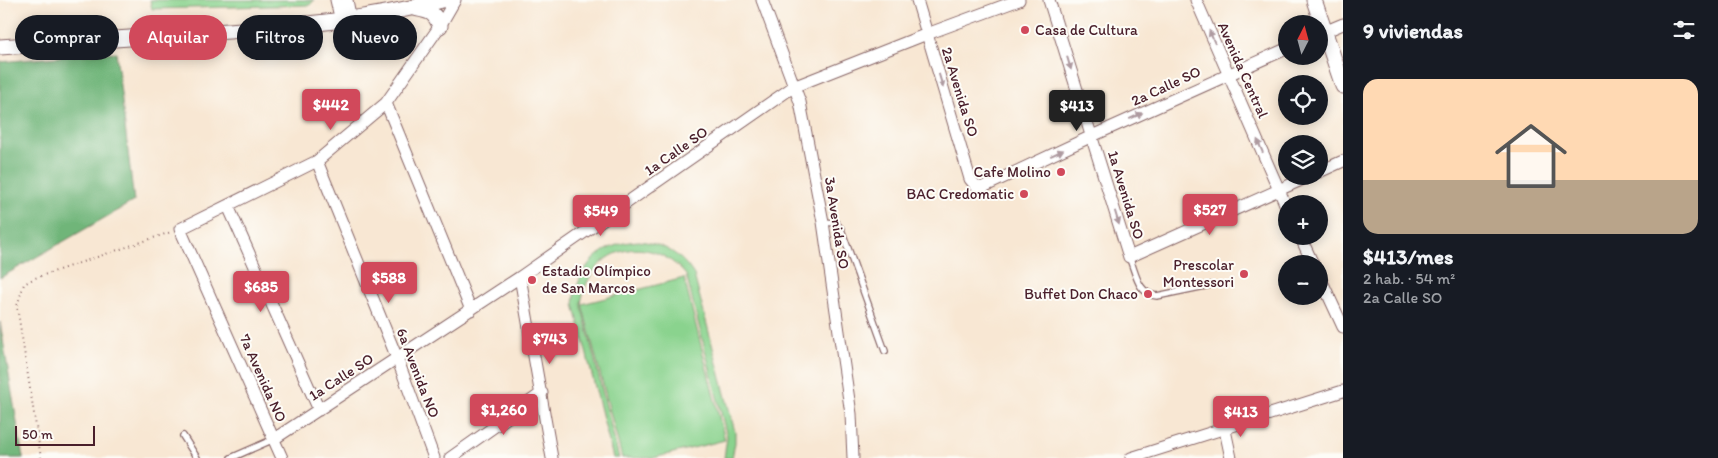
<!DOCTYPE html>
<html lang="es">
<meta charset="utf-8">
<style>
:root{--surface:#171b24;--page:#242831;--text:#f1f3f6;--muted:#9ea1a6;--line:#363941;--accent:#d1495b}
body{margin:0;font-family:Itim,sans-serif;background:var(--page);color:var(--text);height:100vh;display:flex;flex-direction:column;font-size:19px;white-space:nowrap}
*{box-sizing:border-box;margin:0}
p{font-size:16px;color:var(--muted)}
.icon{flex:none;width:28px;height:28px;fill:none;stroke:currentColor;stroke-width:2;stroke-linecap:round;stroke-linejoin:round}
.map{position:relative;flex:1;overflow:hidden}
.side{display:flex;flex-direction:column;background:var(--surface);width:375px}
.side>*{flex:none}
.guide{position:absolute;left:15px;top:15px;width:475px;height:45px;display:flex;gap:10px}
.needle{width:32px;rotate:6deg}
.buttons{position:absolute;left:1278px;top:15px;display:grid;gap:10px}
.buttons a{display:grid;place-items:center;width:50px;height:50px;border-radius:50%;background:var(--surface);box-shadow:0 2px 12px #0003;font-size:25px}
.scale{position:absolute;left:15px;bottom:12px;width:80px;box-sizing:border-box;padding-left:5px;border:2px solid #4a1f2b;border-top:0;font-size:14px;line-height:18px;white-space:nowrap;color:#4a1f2b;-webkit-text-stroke:4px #fdfcf7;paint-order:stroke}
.price{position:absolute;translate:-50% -42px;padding:0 11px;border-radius:5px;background:var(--accent);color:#fff;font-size:16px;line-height:32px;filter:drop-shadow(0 1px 2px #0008)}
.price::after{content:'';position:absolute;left:50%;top:30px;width:15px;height:11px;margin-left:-8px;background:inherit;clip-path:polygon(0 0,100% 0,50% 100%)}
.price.on{background:#222;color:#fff}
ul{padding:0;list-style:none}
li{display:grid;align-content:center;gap:10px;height:265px;padding:0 20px}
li+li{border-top:1px solid var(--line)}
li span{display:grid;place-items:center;height:155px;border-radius:15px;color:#555}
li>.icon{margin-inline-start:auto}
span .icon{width:90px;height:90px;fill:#fffc;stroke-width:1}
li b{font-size:21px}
h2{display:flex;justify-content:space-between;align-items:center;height:60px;padding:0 20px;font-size:21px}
.tag{padding:0 18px;border-radius:22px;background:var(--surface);box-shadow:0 2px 12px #0003;font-size:18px;line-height:45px}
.tag.on{background:var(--accent);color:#fff}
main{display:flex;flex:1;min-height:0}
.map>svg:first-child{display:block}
.green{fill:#8ad38e;stroke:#6a795c}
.forest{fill:#6fb579;stroke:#5c6a52}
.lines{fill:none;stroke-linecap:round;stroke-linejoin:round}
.service-casing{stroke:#876566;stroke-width:8}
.minor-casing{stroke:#876566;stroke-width:13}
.secondary-casing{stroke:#876566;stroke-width:17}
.path{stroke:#876566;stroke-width:2;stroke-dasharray:1 4;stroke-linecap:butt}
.service{stroke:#fff;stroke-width:5.5}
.minor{stroke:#fff;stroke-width:11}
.secondary{stroke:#fff;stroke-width:15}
.oneway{fill:#ae9aa0}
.poi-dot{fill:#d1495b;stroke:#fdfcf7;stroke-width:2}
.labels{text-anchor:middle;stroke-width:4;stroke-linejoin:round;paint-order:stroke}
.poi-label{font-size:15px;fill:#4a1f2b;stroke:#fdfcf7;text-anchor:end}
.street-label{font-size:15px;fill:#4a1f2b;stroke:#fdfcf7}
</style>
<main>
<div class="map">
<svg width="1343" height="458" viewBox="0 0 1343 458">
<rect width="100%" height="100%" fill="#fdfcf7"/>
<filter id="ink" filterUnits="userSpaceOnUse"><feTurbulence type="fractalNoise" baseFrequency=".02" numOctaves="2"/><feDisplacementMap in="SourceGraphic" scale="10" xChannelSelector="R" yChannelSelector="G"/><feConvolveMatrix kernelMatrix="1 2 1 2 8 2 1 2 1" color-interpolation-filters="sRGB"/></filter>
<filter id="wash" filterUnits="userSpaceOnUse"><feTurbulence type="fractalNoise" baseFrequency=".0096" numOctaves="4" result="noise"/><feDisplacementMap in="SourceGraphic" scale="20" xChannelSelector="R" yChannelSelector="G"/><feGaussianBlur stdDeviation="1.12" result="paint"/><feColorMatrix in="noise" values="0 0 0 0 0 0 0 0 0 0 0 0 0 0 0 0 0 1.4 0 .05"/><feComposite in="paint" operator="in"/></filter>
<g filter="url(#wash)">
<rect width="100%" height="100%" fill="#f8e7d3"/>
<path class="green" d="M150,0H314L310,5L152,9Z
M639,241C664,244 681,254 694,275L735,432V443L732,458H724L727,437L686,275C649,230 589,247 581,304L619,458H613L574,304C577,266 601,243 639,241Z
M684,278L725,440L653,458H622L582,304Z"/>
<path class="forest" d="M116,52L134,201L0,278V62Z
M0,322L23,458H24H0Z"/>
</g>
<g filter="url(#ink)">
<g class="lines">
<g class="service-casing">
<path id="service" d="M823,222L836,223L841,229L885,351
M1129,257C1136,272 1137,294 1157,296L1210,285
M183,436L197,458
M231,458L274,439"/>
</g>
<g class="minor-casing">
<path id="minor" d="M336,0L341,21
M347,0L351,20
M762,0L800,102L823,222L851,414L853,458
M917,0L970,179L975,185L981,188L1092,136L1286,49
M1049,0L1129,257L1310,176
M1196,0L1286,206
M1319,34L1343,24
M386,103L471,310
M317,161L397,358L434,458
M1319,172L1343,161
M228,206L319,410
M1300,236L1313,264
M1319,275L1343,327
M520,277L552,458
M1225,430L1231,458
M274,439L520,277L793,87L927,34L1019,0
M282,458L180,229L317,161L386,103L440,26L455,0
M450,458L542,393
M1131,458L1343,391"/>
</g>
<g class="secondary-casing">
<path id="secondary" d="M1314,0L1343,86
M414,8C429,11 434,11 440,26
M0,47C72,42 144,37 216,32C292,26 368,21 442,0"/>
</g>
<path class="path" d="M41,458L17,306L24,284L35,278L171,232"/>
<use href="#service" class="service"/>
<use href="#minor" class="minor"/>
<use href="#secondary" class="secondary"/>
</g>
<defs><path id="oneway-solid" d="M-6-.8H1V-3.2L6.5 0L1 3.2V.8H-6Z" transform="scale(1.25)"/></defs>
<g class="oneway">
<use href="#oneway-solid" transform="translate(1212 37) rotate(-114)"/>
<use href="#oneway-solid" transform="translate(1069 63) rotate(73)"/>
<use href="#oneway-solid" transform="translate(941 81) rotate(73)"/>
<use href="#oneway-solid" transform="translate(1136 116) rotate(-25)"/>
<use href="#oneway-solid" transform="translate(1260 146) rotate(-113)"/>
<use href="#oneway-solid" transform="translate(1057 153) rotate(-25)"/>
<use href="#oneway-solid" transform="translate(1117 218) rotate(73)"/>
</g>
</g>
<g class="poi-dot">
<circle cx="1025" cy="30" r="5"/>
<circle cx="1061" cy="172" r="5"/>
<circle cx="1024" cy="194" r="5"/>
<circle cx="1244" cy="274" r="5"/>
<circle cx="532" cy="280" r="5"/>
<circle cx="1148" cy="294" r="5"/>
</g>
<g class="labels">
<g class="poi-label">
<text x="1035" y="35" text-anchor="start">Casa de Cultura</text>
<text x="1051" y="177">Cafe Molino</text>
<text x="1014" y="199">BAC Credomatic</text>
<text x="1234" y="270">Prescolar<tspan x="1234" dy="17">Montessori</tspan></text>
<text x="542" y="276" text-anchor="start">Estadio Olímpico<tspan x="542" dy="17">de San Marcos</tspan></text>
<text x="1138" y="299">Buffet Don Chaco</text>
</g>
<g class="street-label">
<text transform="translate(1243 70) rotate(66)" y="5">Avenida Central</text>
<text transform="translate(1166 86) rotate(-25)" y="5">2a Calle SO</text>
<text transform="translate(960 92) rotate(73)" y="5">2a Avenida SO</text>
<text transform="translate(676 151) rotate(-35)" y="5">1a Calle SO</text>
<text transform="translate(1126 195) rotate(73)" y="5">1a Avenida SO</text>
<text transform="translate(837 223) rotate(81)" y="5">3a Avenida SO</text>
<text transform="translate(418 373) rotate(69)" y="5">6a Avenida NO</text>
<text transform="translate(341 377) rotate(-33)" y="5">1a Calle SO</text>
<text transform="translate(263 378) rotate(66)" y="5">7a Avenida NO</text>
</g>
</g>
</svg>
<div class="buttons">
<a><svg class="needle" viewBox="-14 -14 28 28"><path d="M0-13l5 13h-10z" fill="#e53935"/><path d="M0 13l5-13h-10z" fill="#9ea1a6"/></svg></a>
<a><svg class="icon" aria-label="locate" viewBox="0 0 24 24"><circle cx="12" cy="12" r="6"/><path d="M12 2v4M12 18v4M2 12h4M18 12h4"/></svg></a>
<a><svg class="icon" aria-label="layers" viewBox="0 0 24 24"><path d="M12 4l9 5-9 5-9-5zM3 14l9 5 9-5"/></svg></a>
<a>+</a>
<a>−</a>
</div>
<div class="scale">50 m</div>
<b class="price" style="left:331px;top:131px">$442</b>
<b class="price on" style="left:1077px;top:132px">$413</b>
<b class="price" style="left:1210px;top:236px">$527</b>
<b class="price" style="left:601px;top:237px">$549</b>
<b class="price" style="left:389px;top:304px">$588</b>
<b class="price" style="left:261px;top:313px">$685</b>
<b class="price" style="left:550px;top:365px">$743</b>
<b class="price" style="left:504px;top:436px">$1,260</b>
<b class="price" style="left:1241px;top:438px">$413</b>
<div class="guide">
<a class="tag">Comprar</a>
<a class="tag on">Alquilar</a>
<a class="tag">Filtros</a>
<a class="tag">Nuevo</a>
</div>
</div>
<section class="side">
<h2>9 viviendas<svg class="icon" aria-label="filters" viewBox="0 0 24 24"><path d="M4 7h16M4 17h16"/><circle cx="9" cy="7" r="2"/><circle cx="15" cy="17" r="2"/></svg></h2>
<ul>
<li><span style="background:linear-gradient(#ffd9b3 65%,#b9a48a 0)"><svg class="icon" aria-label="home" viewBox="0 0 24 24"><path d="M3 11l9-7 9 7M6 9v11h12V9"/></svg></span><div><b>$413/mes</b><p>2 hab. · 54 m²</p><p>2a Calle SO</p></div></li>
</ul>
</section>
</main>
